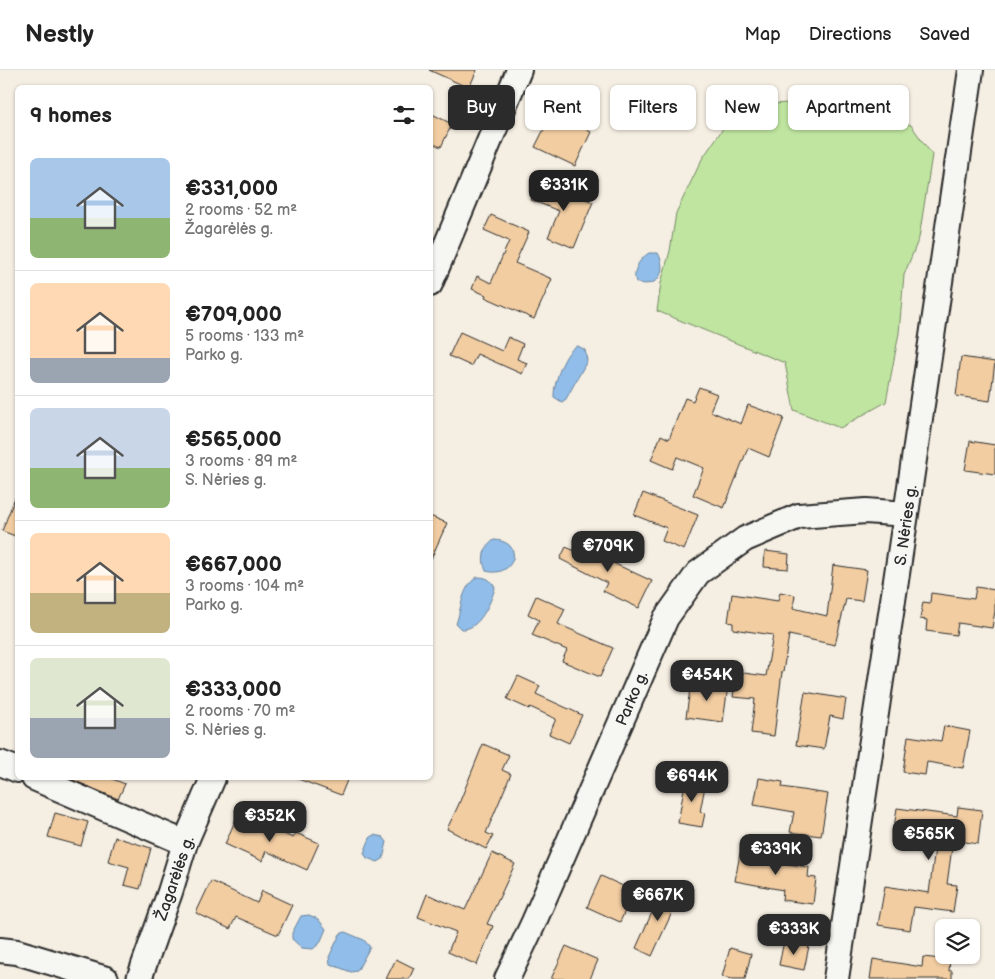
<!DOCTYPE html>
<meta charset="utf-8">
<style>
:root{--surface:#fff;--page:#f2f2f2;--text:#222;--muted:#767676;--line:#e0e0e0;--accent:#2b2b2b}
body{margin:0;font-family:"Balsamiq Sans",sans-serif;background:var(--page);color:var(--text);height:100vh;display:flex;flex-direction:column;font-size:19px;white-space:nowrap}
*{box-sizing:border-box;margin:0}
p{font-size:16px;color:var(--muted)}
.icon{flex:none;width:28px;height:28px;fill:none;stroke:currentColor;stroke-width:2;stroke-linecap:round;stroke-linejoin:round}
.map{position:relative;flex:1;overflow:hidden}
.panel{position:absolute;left:15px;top:15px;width:418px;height:695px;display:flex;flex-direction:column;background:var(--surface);border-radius:8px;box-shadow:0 1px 4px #0004}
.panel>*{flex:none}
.top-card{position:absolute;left:448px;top:15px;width:472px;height:45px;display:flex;gap:10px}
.buttons{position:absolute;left:935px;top:849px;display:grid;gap:10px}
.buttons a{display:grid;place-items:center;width:45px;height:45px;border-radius:8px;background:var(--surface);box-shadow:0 1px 4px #0004;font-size:25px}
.price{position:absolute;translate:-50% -42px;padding:0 11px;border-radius:10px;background:var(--accent);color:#fff;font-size:16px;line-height:32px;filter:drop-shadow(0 1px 2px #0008)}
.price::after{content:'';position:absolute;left:50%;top:30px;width:15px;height:11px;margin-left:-8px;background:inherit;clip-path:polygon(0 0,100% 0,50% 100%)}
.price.on{background:#222;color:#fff}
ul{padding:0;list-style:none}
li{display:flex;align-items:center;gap:15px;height:125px;padding:0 15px}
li+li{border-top:1px solid var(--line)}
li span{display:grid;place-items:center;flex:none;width:140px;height:100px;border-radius:8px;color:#555}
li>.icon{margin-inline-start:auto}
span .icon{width:60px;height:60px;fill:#fffc;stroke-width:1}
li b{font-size:21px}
h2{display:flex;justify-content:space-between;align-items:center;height:60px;padding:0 15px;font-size:21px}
.chip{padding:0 18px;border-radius:8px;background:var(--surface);box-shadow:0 1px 4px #0004;font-size:18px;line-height:45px}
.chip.on{background:var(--accent);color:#fff}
header{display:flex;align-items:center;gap:30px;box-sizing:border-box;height:70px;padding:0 25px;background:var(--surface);border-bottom:1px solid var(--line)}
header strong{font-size:24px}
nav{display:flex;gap:28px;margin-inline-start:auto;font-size:18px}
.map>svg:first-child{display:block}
.green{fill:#bfe5a0;stroke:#758866}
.water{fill:#90bde9;stroke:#68839d}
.building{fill:#f2cda2;stroke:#2b2b2b}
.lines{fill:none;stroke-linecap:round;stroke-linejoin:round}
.minor-casing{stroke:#2b2b2b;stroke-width:28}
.minor{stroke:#f6f6f2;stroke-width:24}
.labels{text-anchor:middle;stroke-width:4.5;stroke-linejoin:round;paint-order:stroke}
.street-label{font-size:16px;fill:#2b2b2b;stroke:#f6f6f2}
</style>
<header>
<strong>Nestly</strong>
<nav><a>Map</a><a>Directions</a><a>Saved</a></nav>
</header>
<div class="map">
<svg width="995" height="909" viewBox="0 0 995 909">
<rect width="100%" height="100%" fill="#f5eee2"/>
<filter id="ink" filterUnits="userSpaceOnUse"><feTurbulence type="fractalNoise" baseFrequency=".02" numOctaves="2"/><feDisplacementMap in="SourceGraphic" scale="10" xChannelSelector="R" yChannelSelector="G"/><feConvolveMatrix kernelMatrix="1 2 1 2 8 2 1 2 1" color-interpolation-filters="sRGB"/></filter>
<g filter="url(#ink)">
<path class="green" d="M788,33L816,36L866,38L911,55L932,85L919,168L904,205L899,263L886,332L840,358L794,340L785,293L657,241L661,213L670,181L676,143L702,89L724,57L758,35Z"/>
<path class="water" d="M649,183H658C668,201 658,220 636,212C632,201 639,189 649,183Z
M578,276L585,280L587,291L566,329L562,332L554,327C553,315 565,278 578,276Z
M494,470C526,471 515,509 486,501C481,489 483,478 494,470Z
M477,507C486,507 491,509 495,518C491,532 479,561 461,559L456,554C462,537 461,518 477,507Z
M374,765L383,767L387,772L383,789L378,792L367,788L364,783L370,768Z
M309,845L318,849L326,859L320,873L313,879L302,878L292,869V863L301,846Z
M345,862L364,870L370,877L357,901L351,902L330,894L329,887L340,864Z"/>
<path class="building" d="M429,0H477L469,18Z
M430,43L452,54L441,77L430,72Z
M552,43L591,62L575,96L535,77Z
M539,110L593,132L574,178L548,167L559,141L531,130Z
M491,145L529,162L515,193L552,209L534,249L485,227L486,225L472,219L477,206L491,213L509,171L484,160Z
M460,262L502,281L508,267L523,274L517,289L527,293L522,304L477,284L471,296L449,286Z
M961,287L995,292L990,331L956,326Z
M699,317L717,324L710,341L741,354L748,335L784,348L769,387L748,378L724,438L693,425L704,398L677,387L672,399L651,390L661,365L669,369L685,328L693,331Z
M970,371L995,375V404L965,400Z
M643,423L698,445L684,480L662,471L667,458L634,445Z
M16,425H18V467L2,461Z
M430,446L447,453L430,491Z
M582,467L602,477L598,486L652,511L639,538L603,521L607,513L560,489L566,477L575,481Z
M765,481L789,484L788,499L764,497Z
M833,495L867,500L862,531L846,529L835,575L789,565L783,602H782L774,666L751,663L755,629L733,627L736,602L766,606L773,565L733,559V553L728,552L732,524L778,531L780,522L795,525L793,538L827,546Z
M976,517L995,520V541L992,558L958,553L956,565L926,561L927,550L920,549L923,532L930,533L931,523L974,529Z
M536,526L565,539L558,554L613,578L600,607L562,591L567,580L532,565L539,550L528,544Z
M518,606L540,616L536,624L582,645L569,673L549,664L556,649L530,637L529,639L507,629Z
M691,612L728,616L723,652L686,647Z
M805,622L846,629L843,649L830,646L824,679L796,675Z
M944,656L970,661L963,698L927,692L925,705L903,702L908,666L941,671Z
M483,674L509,685L502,700L511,704L486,763L493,766L486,779L447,759L458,736Z
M686,707L706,711L700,742L705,743L702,757L678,753Z
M68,708H110L125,714L118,729Z
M759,708L783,712L782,717L828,724L821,766L790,762L794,742L754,735Z
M298,709V708H348L341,725Z
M958,737L982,740L978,774L953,770L947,814L957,815L953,842L914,837L910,860L878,855L885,816L929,823L935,778L892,771L897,738L957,746Z
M55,743L88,752L81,776L48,767Z
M238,744L293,768L296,763L319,773L307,800L266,781L262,791L225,774Z
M115,767L151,778L140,819L124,815L129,797L108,791Z
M741,778L767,783L765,791L809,797L808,807L816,808L813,834L782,830L783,820L735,811Z
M492,783L515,794L487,854L493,856L477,895L448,882L456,862L418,847L427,824L465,840Z
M601,806L634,821L620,852L587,837Z
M211,811L257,833L262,821L292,835L278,865L236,847L230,859L196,843Z
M663,818L680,825L652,886L636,878Z
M784,871L809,876L804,900L779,895Z
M566,876L598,890L590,909H551Z
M730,878L751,884L745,909H732L722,907Z
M923,887L950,890L949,901H952V909H870L873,889L922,897Z
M396,889L414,898L409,909H386Z"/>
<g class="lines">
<g class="minor-casing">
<path id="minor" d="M430,214L519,0
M0,693L18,700
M34,708L185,773
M0,880L17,882L106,909
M139,909L170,822L185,773L213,708
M507,909L533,854L666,548L698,503L745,469L799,446L866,441L906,444
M836,909L906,444L971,0"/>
</g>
<use href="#minor" class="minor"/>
</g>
</g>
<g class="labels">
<g class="street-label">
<text transform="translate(905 455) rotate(-82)" y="6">S. Nėries g.</text>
<text transform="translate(631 628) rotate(-67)" y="6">Parko g.</text>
<text transform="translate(174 808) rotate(-71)" y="6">Žagarėlės g.</text>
</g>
</g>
</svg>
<div class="buttons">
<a><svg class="icon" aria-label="layers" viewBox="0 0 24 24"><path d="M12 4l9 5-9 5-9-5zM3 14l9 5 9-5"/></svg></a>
</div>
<b class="price on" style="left:564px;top:142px">€331K</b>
<b class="price" style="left:608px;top:503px">€709K</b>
<b class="price" style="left:707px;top:632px">€454K</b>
<b class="price" style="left:692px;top:733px">€694K</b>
<b class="price" style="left:270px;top:773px">€352K</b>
<b class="price" style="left:929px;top:791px">€565K</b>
<b class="price" style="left:776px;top:806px">€339K</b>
<b class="price" style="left:658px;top:852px">€667K</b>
<b class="price" style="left:794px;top:886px">€333K</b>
<div class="top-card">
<a class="chip on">Buy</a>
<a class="chip">Rent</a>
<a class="chip">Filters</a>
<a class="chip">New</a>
<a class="chip">Apartment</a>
</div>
<section class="panel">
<h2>9 homes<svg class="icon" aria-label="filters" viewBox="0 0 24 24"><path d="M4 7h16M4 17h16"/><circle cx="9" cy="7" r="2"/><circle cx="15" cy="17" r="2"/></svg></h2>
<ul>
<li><span style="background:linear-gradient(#a9c7e8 60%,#8fb573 0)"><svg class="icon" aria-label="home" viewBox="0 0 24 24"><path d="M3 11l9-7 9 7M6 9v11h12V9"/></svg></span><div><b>€331,000</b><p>2 rooms · 52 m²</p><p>Žagarėlės g.</p></div></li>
<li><span style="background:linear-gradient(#ffd9b3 75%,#9aa5b1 0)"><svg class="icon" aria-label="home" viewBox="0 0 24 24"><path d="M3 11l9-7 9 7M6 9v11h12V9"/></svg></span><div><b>€709,000</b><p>5 rooms · 133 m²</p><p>Parko g.</p></div></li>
<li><span style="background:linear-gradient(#c9d6e8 60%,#8fb573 0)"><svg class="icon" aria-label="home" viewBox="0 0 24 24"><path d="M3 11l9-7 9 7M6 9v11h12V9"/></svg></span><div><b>€565,000</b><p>3 rooms · 89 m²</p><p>S. Nėries g.</p></div></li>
<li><span style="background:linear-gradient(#ffd9b3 60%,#c2b280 0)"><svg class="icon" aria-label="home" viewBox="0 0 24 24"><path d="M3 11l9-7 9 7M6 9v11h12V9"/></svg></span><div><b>€667,000</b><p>3 rooms · 104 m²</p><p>Parko g.</p></div></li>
<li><span style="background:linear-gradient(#dfe7d0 60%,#9aa5b1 0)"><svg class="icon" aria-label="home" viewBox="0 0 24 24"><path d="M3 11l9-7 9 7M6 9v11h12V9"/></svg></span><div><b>€333,000</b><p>2 rooms · 70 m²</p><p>S. Nėries g.</p></div></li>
</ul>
</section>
</div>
